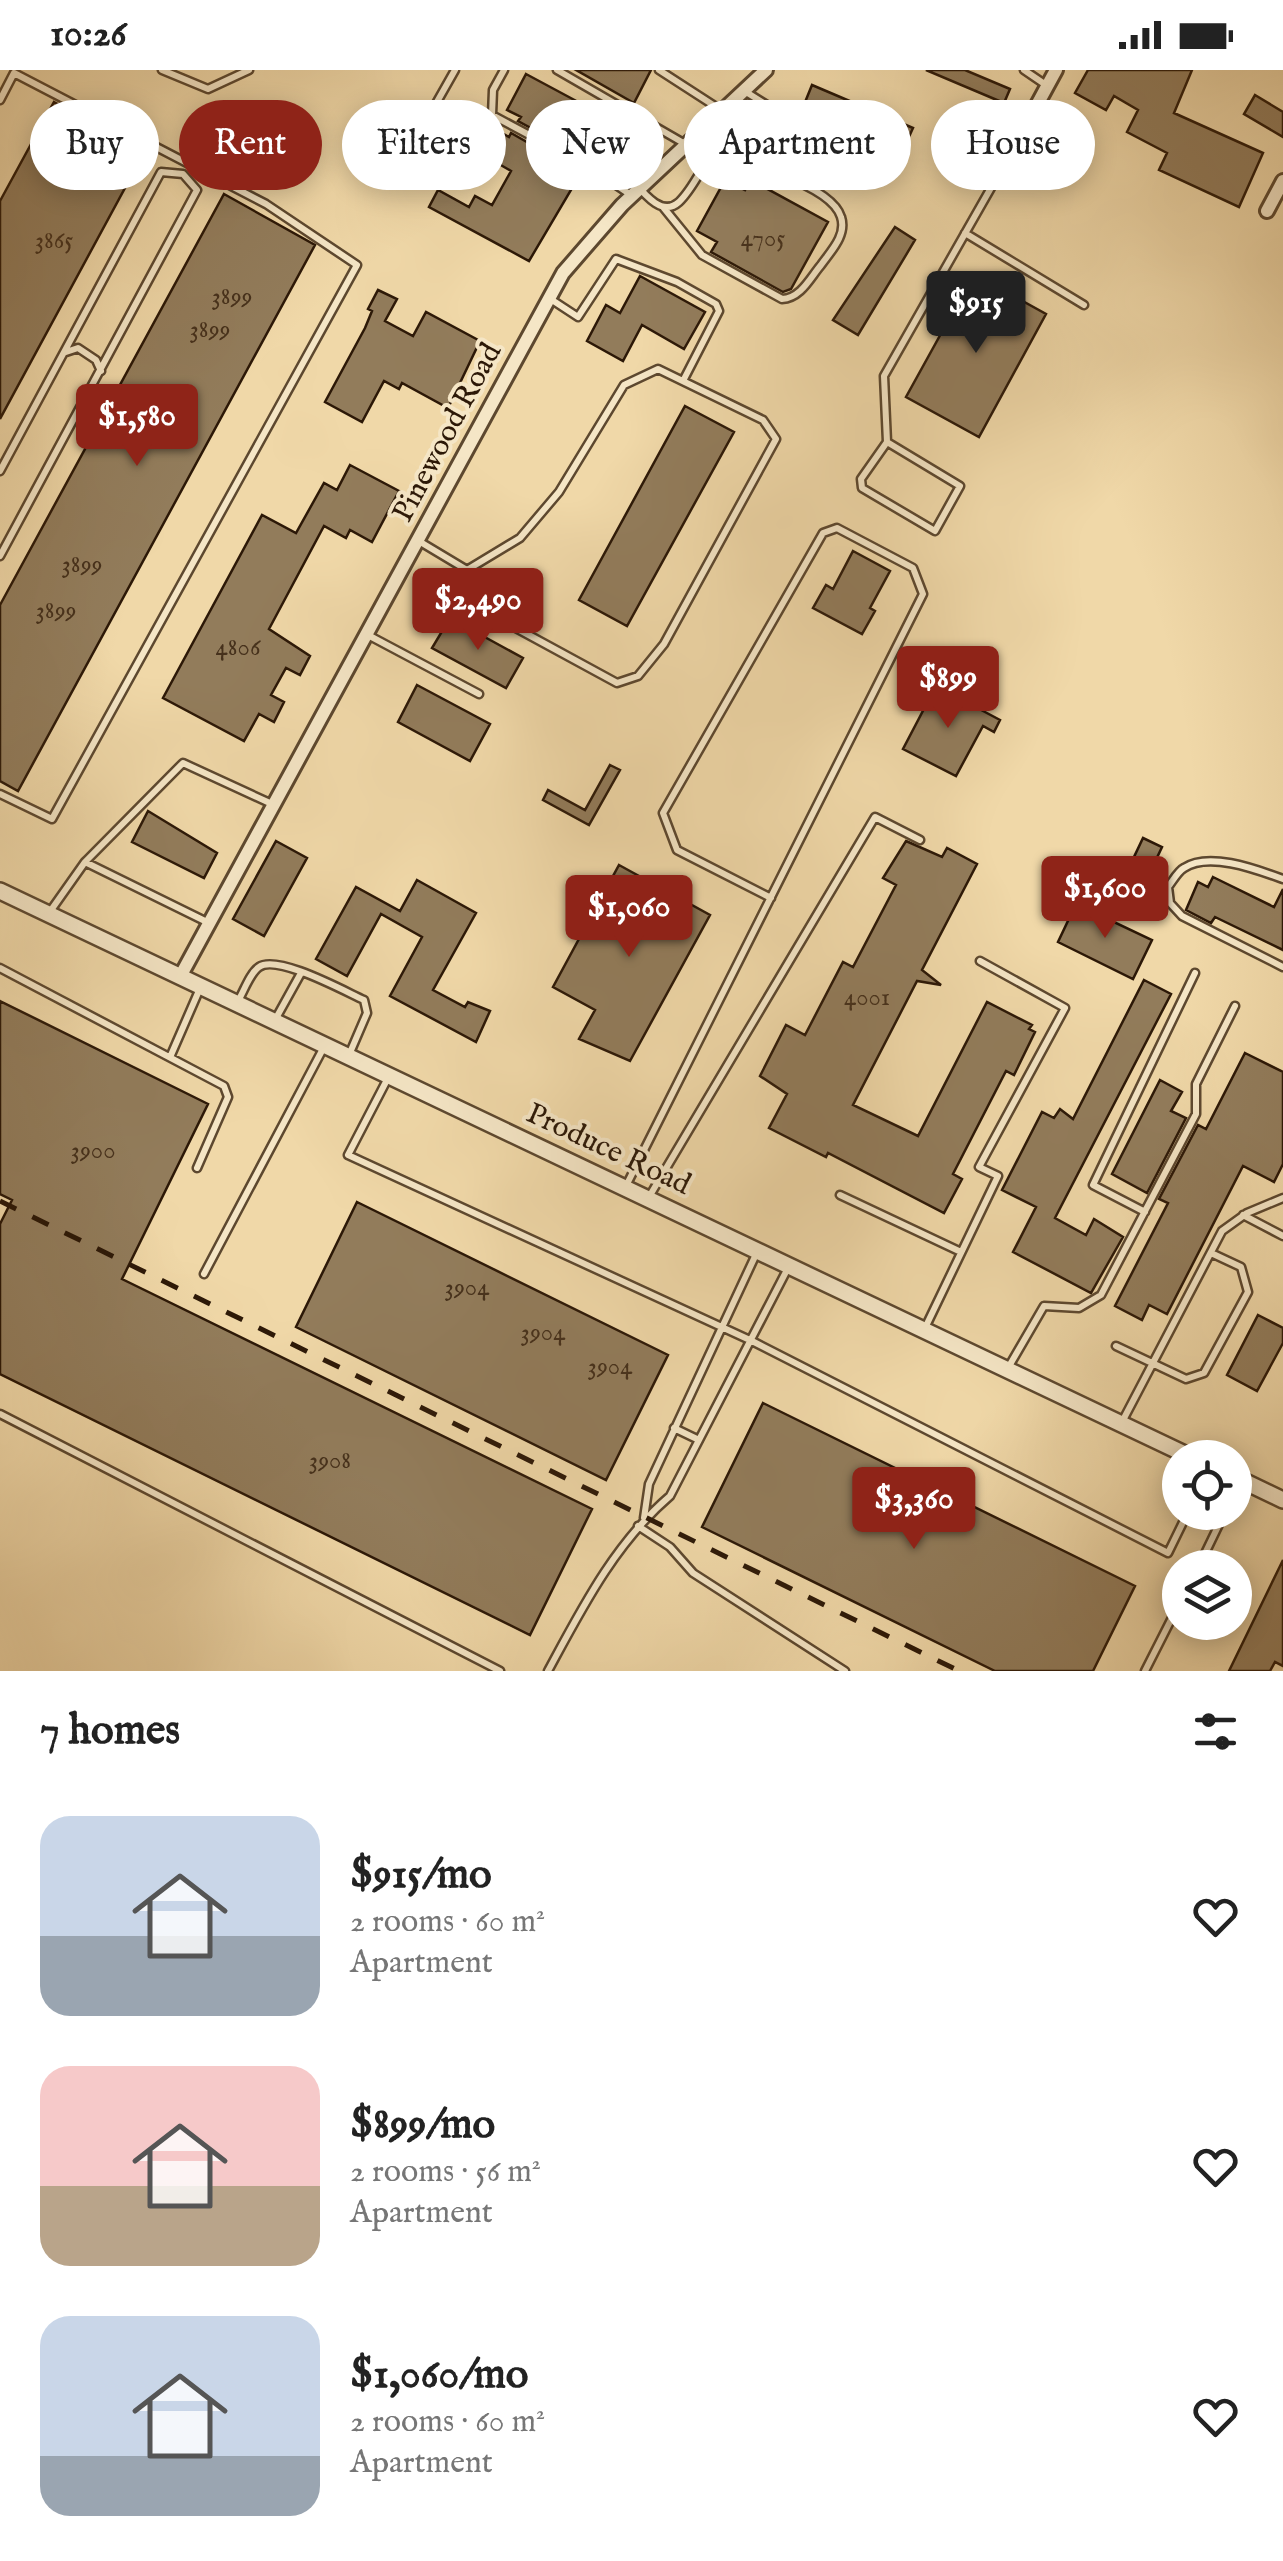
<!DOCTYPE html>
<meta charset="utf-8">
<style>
:root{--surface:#fff;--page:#f2f2f2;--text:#222;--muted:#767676;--accent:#8f2418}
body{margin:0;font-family:"IM FELL English",serif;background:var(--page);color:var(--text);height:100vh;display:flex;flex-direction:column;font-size:38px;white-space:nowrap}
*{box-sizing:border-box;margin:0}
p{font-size:32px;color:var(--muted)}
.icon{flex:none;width:55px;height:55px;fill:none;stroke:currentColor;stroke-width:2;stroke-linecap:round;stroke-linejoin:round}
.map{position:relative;height:1601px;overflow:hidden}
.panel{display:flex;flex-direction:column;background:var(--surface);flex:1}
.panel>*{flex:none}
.top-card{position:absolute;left:30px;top:30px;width:1225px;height:90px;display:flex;gap:20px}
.buttons{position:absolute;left:1162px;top:1370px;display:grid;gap:20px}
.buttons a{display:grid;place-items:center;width:90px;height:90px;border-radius:50%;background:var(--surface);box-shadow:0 5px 25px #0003;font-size:50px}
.price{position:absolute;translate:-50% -85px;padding:0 22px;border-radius:10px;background:var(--accent);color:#fff;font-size:32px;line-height:65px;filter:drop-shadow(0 2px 5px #0008)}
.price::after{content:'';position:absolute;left:50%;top:60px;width:30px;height:22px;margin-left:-15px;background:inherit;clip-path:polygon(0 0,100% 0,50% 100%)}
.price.on{background:#222;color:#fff}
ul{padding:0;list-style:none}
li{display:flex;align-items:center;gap:30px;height:250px;padding:0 40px}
li span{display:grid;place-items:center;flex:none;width:280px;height:200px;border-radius:30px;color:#555}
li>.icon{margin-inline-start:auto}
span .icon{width:120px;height:120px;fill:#fffc;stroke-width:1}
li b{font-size:42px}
h2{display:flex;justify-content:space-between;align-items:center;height:120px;padding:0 40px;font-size:42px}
.pill{padding:0 35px;border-radius:45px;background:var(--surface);box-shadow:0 5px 25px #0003;font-size:35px;line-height:90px}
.pill.on{background:var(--accent);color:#fff}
.status{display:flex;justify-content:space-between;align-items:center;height:70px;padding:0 50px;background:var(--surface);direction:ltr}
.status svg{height:28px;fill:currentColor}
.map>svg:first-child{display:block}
.building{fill:#927c5b;stroke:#2c1807;stroke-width:2.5}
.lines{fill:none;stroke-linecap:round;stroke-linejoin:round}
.service-casing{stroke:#5d482f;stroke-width:11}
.minor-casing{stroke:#5d482f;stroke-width:18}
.tertiary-casing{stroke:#5d482f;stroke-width:20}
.service{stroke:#f5e6c6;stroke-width:6}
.minor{stroke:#f5e6c6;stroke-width:12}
.tertiary{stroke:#f5e6c6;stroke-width:15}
.rail{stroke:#2c1807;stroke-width:5;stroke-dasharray:18 18;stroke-linecap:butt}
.labels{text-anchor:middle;stroke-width:8;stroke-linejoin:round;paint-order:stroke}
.number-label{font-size:25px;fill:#46311c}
.street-label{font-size:30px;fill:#2c1807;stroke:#f5e6c6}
</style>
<div class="status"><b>10:26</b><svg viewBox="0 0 49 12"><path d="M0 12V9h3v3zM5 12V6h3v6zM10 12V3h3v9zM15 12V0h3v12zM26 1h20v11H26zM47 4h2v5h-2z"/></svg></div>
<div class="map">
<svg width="1283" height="1601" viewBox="0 0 1283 1601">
<rect width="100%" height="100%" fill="#f0d8a8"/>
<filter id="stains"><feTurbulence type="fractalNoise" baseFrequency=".002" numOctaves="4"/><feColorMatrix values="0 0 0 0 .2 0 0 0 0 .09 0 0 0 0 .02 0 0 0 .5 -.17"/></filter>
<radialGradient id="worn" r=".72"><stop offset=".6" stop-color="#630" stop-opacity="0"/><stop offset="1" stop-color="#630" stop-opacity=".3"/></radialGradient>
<path class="building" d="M576,0H651L634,33Z
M926,0H965L1010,19L1004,33Z
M1088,0H1192L1174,43L1263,83L1239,137L1159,100L1167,83L1127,62L1138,40L1114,26L1106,40L1075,23Z
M526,4L621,55L615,68L609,65L603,77L574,62L566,77L518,51L521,47L507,40Z
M812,15L913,58L898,91L866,77L857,96L824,82L833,62L799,47Z
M1255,25L1283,42V67L1244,44Z
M54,32L145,81L0,349V131Z
M460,52L472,59L476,53L498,65L500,62L509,67L511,63L581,103L529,191L429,137L438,120L469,137L475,126L492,135L511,101L452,67Z
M725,110L745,120L751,110L828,152L791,219L783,222L711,182L717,172L697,161Z
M224,124L315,175L18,721L0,711V535Z
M895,157L915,170L858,265L833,250Z
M974,204L1046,244L979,367L906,327Z
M640,206L705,242L684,279L642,255L623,291L587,271L606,235L620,243Z
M378,220L397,229L385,251L413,266L426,242L480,271L448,338L402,313L399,319L384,311L362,352L325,332L365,258L372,241L368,239Z
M685,336L734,362L627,556L579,530Z
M350,395L399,421L372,472L350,460L346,468L324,456L269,559L310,586L300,605L286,598L271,625L284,632L274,652L259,644L244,671L163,628L262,445L296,463L324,413L337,420Z
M853,481L890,501L870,538L875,541L862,564L813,538L826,515L833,519Z
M450,548L523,588L506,618L432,578Z
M417,615L490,654L470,691L398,652Z
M936,616L1000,650L994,662L983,656L956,706L903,679Z
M610,695L620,700L589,755L543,730L548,720L585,740Z
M148,741L217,783L204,808L132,772Z
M1143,768L1162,777L1153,796L1134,787Z
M276,771L307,788L264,866L233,849Z
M906,771L942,787L947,778L977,794L922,900L941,915L917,911L853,1035L918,1066L987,932L1032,955L1029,959L1035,962L1014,1005L1006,1001L953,1104L962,1109L944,1143L828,1083L826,1087L769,1058L787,1024L760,1006L786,955L805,965L843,892L853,897L896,815L883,808Z
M619,795L710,845L630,991L579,969L595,940L553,917Z
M1213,807L1274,837L1283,819V880L1215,847L1211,853L1186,840L1198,812L1208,817Z
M417,810L476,843L433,920L465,937L468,932L490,941L476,972L390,926L422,867L381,844L347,906L316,889L356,817L400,841Z
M1076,834L1152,870L1133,909L1058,872Z
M1144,910L1171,924L1055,1148L1086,1165L1094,1149L1123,1167L1091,1223L1013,1182L1036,1137L1002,1120L1042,1042L1054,1048L1060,1039L1073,1049Z
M0,931L208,1034L122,1209L592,1439L530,1565L0,1304V1154L12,1130L0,1124Z
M1245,983L1283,1002V1094L1274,1112L1243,1096L1167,1244L1149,1235L1142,1250L1115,1236L1168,1133L1159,1129L1198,1055L1206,1059Z
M1160,1010L1182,1022L1171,1041L1186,1048L1147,1123L1112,1104Z
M357,1132L668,1285L606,1410L296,1257Z
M1258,1245L1283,1258V1273L1257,1321L1227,1305Z
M763,1333L1135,1516L1093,1601H995L702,1457Z
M1283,1490V1596L1275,1592L1270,1601H1229Z"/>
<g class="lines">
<g class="service-casing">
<path id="service" d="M162,0L208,19L249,0
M504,0L493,20L492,45L591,98L631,125
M557,0L687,75
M659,0L724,42
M1024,0L1046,15
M746,22L812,63
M0,30L14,3L266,134L357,195L52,749L0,724
M429,46L455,0
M589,78C600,84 614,91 623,100C636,111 658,151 679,132C692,120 701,99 711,85L698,68
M663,137L702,185L782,229C801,228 810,208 821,195C831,181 847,165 841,147C831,114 741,91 711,85
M965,163L1084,235
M549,228L578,247L616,189L677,212L716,234L719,241L683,311
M66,282L78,278L96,290L101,301
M887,372L861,409L862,418L935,461L960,416L887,372L884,306L1025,58
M0,401L161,102L183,104L197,120L0,486
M417,470L467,500L503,551L617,613L638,606L664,574L776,369L763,350L658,299L624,315L559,422L520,468L467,500
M366,564L479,624
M85,792L183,693L272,734
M1283,809C1258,800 1209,781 1184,798C1178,801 1172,812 1168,817L1170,833L1182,846L1283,897
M49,843L85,792L209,853
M0,898L224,1016L228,1027L197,1098
M238,931C244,921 250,903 259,897C277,884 344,921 364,930L367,943L349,985
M275,950L301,903
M171,985L201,916
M389,1006L348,1085L752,1271L1168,1483L1188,1442
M626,1116L923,524L913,498L837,458L823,463L663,743L677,780L771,828
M840,1125L961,1182
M649,1127L875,747L920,770
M1145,1142L1093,1115L1195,903
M1243,1145L1283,1166
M204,1204L325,975
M925,1258L998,1106L979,1097L1065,938L980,891
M1116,1276L1186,1309L1204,1303L1248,1222L1241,1197L1211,1183
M1008,1298L1044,1236L1079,1238L1101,1225L1196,1044V1014L1235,936
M0,1344L500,1601
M1122,1352L1222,1161L1247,1143L1283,1128
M674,1358L699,1370
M644,1448L649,1414L758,1180
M638,1456L670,1477L693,1503L845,1601
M1198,1498L1225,1442
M548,1601C582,1538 615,1473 670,1426L789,1196
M1145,1601L1180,1532"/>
</g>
<g class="minor-casing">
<path id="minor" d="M1025,57L1056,0
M1267,141L1283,111
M181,905L563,203L622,135L766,0"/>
</g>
<g class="tertiary-casing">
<path id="tertiary" d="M0,821L1193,1388
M1235,1407L1283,1430"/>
</g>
<use href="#service" class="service"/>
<use href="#minor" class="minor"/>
<use href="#tertiary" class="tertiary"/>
<path class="rail" d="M0,1131L959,1601"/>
</g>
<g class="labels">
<g class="number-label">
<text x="763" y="176">4705</text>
<text x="54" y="178">3865</text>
<text x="232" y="234">3899</text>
<text x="210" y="267">3899</text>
<text x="82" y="502">3899</text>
<text x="56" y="548">3899</text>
<text x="238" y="585">4806</text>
<text x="867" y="935">4001</text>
<text x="93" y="1088">3900</text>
<text x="467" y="1225">3904</text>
<text x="543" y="1270">3904</text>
<text x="610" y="1304">3904</text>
<text x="330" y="1398">3908</text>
</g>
<g class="street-label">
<text transform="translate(446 362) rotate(-62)" y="10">Pinewood Road</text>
<text transform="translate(609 1078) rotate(25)" y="10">Produce Road</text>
</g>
</g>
<rect width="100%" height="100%" filter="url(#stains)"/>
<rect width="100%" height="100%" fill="url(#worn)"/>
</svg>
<div class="buttons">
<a><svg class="icon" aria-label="locate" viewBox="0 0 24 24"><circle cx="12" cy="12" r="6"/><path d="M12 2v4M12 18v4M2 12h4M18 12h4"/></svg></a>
<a><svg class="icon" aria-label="layers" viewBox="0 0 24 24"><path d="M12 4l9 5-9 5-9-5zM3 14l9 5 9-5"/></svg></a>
</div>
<b class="price on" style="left:976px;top:286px">$915</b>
<b class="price" style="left:137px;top:399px">$1,580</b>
<b class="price" style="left:478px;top:583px">$2,490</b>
<b class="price" style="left:948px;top:661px">$899</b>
<b class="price" style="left:1105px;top:871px">$1,600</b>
<b class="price" style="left:629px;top:890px">$1,060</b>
<b class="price" style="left:914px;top:1482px">$3,360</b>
<div class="top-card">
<a class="pill">Buy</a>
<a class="pill on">Rent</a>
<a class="pill">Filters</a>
<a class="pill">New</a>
<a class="pill">Apartment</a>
<a class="pill">House</a>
</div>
</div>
<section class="panel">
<h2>7 homes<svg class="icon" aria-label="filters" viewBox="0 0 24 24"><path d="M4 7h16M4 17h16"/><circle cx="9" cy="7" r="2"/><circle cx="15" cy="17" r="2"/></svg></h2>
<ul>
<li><span style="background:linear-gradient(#c9d6e8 60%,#9aa5b1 0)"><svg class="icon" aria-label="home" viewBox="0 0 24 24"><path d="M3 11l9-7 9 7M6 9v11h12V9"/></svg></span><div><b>$915/mo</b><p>2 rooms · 60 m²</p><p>Apartment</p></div><svg class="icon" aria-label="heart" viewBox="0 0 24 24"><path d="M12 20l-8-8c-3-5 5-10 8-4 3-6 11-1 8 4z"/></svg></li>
<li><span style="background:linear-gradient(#f6c9c9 60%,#b9a48a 0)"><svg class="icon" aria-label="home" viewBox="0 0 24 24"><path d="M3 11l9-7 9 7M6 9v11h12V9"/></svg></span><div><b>$899/mo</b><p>2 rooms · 56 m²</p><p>Apartment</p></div><svg class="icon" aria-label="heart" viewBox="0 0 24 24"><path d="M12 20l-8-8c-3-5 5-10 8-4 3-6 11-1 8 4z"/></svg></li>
<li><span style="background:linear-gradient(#c9d6e8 70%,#9aa5b1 0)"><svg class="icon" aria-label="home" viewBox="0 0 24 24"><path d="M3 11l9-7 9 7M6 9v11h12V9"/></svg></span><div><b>$1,060/mo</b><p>2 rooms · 60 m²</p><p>Apartment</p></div><svg class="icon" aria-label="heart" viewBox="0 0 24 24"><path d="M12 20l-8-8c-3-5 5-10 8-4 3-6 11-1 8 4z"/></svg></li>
</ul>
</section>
